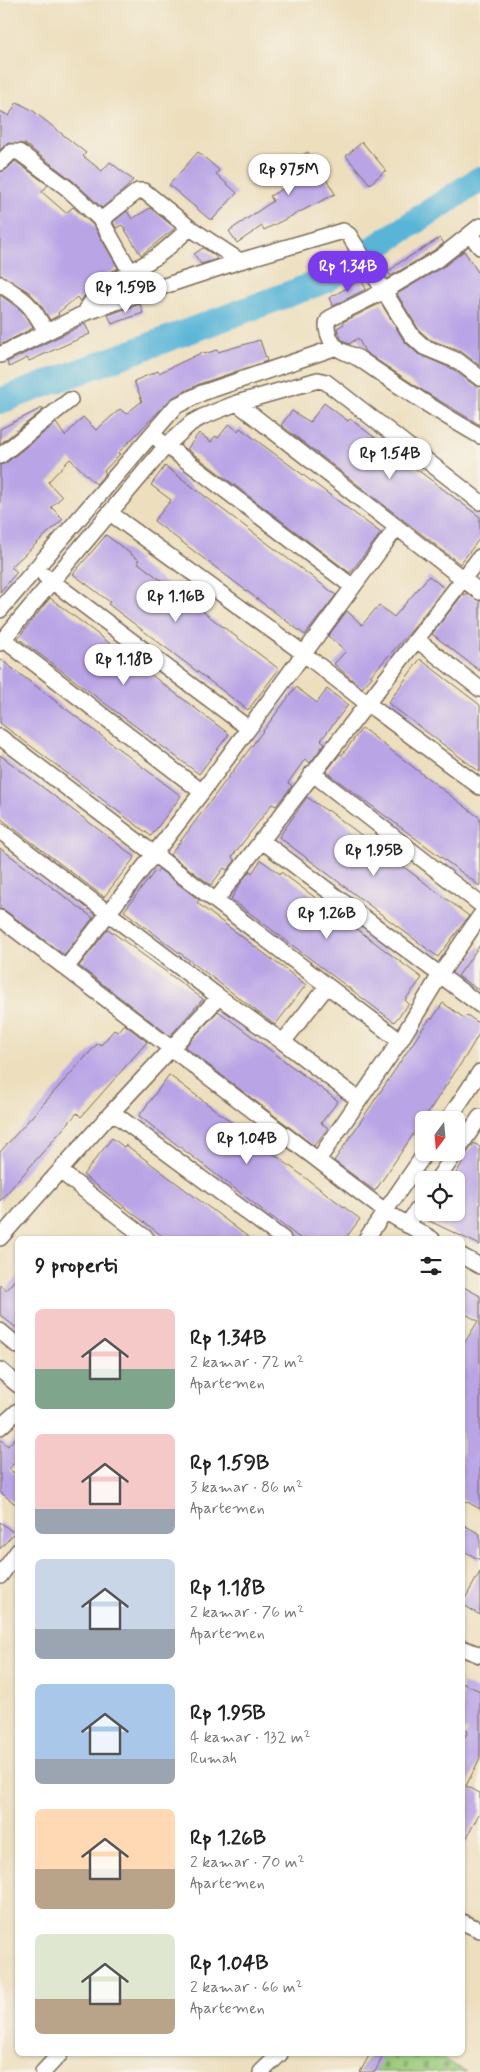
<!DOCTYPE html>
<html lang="id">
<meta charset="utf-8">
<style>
:root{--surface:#fff;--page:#f2f2f2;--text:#222;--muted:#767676;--accent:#7c3aed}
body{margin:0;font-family:Mynerve,sans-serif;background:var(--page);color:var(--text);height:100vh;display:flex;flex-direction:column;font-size:19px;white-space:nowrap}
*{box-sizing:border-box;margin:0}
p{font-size:16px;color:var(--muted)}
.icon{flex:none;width:28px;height:28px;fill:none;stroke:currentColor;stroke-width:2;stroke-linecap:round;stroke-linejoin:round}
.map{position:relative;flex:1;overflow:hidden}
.side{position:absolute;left:15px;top:1236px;width:450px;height:820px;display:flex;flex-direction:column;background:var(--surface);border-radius:8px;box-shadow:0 1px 4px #0004}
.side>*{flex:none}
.needle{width:32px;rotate:196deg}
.fabs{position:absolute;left:415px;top:1111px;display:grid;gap:10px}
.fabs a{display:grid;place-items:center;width:50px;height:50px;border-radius:8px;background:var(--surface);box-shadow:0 1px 4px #0004;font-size:25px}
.price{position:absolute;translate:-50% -42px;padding:0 11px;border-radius:18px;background:#fff;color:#222;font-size:16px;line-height:32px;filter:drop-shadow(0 1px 2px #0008)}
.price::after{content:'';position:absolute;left:50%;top:30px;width:15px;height:11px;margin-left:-8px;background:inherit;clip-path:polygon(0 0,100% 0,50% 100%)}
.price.selected{background:var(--accent);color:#fff}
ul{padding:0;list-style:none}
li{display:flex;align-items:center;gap:15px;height:125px;padding:0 20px}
li span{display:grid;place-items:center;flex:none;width:140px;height:100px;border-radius:8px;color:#555}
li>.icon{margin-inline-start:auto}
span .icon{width:60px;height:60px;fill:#fffc;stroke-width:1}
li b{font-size:21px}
h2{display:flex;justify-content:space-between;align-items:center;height:60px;padding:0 20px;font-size:21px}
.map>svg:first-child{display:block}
.cemetery{fill:url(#cemetery-stones);stroke:#6a7a4c}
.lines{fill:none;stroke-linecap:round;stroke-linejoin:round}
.river{stroke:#59b5d7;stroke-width:26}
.building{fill:#b9a4e6}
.minor-casing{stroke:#796956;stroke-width:18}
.minor{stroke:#fff;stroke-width:15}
</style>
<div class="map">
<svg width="480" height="2072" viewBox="0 0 480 2072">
<defs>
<pattern id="cemetery-stones" width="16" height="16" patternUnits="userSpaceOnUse" patternTransform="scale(1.25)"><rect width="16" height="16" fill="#99ca7a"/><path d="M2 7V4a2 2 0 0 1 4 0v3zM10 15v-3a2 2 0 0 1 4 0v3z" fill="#7ea463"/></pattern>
</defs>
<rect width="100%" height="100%" fill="#f7f3e8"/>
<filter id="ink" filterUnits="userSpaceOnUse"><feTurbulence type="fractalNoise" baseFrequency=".02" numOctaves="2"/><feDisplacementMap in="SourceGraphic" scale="10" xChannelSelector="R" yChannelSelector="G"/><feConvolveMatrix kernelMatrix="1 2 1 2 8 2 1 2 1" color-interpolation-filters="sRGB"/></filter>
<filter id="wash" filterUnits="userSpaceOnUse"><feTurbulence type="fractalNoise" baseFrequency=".0096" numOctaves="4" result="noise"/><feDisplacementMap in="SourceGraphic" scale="20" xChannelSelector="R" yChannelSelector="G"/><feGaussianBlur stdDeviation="1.12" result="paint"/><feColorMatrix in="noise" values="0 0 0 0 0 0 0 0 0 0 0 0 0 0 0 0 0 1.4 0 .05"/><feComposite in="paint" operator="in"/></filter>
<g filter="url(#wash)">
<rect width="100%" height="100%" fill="#eddfbe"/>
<path class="cemetery" d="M369,2054H434L467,2072H360Z"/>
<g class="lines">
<path class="river" d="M0,401L324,281L480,179"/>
</g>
<g id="blocks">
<path class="building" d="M17,102L32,110L86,153L83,156L102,171L110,162L133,180L126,188L102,208L73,181L25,144L8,143L0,150V111L9,116Z
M362,142L386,170L370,184L346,156Z
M198,152L219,170L216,174L237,193L213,219H209L169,185Z
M308,152L319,172L321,170L335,194L264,230L262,226L237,243L229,231L273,201L270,196L286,187L276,169Z
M15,161L48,185L42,192L66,213L73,207L94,226L118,268L109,273L108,272L90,284L92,287L80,302L77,297L58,313L59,315L50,320L40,304L29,292L0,275V172L6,170Z
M150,208L175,228L141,255L122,225L116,228L113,222L127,211L132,219Z
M440,238L444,243L436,249L391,276L388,272L399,263Z
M203,248L214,255L217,259L201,264L194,254Z
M464,251L480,275V366L462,352L429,339L419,330L397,294L446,265Z
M361,280L366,289L333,306L329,298Z
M0,295L21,310L33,328L0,345Z
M381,303L404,341L418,354L453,369L474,385L480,387V425L425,392L365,352L358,338L349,344L341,339L337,328L344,324L343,322Z
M140,304L143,313L112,324L108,315Z
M85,324L90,334L29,361L27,358L9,367L7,362Z
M260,340L267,361L199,384L172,398L118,453L120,454L104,471L106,473L96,484L70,459L48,482L62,497L51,507L63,519L11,567L17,572L0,592V465L6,463L56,423L65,436L83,417L96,430L120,409L126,414L142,401L134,381L158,371L159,373L203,352L204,354L217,350L218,352Z
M324,403L348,421L350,419L480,517V538L460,564L281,425L292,411L310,422Z
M42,408L43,410L0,444V429Z
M229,424L238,431L240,428L381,533L350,573L187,449L199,433L211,442L215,436L218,438Z
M165,466L336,595L305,635L154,521L171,500L151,485Z
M106,535L139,560L137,562L279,669L248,710L108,604L110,602L73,574Z
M429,576L444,588L412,630L371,675L372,677L362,688L334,664L346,651L328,636L347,611L362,625L379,605L394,617Z
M466,593L480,601V671L432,634L463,594L465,595Z
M50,598L229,734L199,774L18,638Z
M0,659L181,796L151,836L0,723Z
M420,659L480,705V772L388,703Z
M296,687L317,703L327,689L348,705L321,740L325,743L310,763L305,759L288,783L292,786L276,806L272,804L232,857L235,861L227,870L224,868L211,885L170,855Z
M362,728L480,818V886L326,772L340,754L342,755Z
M0,755L135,857L104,897L0,818Z
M307,797L327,811L328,810L469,916L438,957L279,837Z
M0,848L93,918L64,955L6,911L0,909Z
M261,860L280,874L281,872L422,978L405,1000L409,1004L394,1022L231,899L242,881L250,871L252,873Z
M159,869L199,900L197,903L306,985L275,1025L124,911L155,871L157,872Z
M108,929L203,999L170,1036L79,966Z
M480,945V991L458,976Z
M443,1003L464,1018L467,1015L480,1024V1032L466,1056L375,1191L334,1161L425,1025L431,1018L432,1019Z
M218,1011L338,1101L321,1123L328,1128L314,1146L185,1047Z
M124,1024L147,1042L81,1117L77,1113L0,1201V1152L98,1043L101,1045L114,1030L117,1032Z
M169,1075L360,1219L345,1239H301L139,1116Z
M112,1138L124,1147L126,1145L251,1239H166L83,1175Z
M474,1143L480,1147V1245L423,1218L427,1212H456V1178L454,1177L462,1163L461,1162Z
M18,1276V1329L0,1315V1285L6,1290Z
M462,1286L480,1296V1509L462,1499V1347L478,1321L462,1312Z
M18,1435V1459L9,1469L18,1476V1506L0,1492V1439L8,1446Z
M0,1522L14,1533L0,1549Z
M462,1524L480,1534V1560L462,1550Z
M480,1572V1615L462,1604Z
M462,1683L480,1691V1758L466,1786L480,1793V1812L462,1847V1742L468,1731L462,1729Z
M370,2054L382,2058L375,2072H360Z"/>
</g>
</g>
<g filter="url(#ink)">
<use href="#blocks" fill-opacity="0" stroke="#796956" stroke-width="1"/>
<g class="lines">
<g class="minor-casing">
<path id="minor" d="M0,163L11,152H19L67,188L101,220L130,271
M101,220L138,191H144L190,228L240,261
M480,226L441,257L384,291L330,318C323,325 330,342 337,348C344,353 354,355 361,360C400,387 439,413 480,436
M470,234L480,247
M0,284C26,300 32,305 46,332
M85,313C98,283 132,274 157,256C169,248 179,237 190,228
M0,355L85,313L122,300L240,261L343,231L349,235L412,336L424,347L458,361L480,378
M237,403L480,592
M159,440L353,587
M0,456L70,400
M110,513L303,653L368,704L480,787
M45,576L248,728
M0,610L176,406L202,393L337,347
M3,639L202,792
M417,640L480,689
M0,643L166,446L191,423L202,417L237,403L318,380L326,382L480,502
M0,737L400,1041
M312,773L480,904
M0,831L219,997L283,1042L359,1100
M261,840L480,1005
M216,900L480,557
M0,918L386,1212L432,1239
M66,968L202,792L397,527
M283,1042L327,986
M112,1112L283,1239
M448,1120L480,1072
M456,1152L480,1117
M318,1160L400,1041L440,975L480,916
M60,1171L147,1239
M437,1180L456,1152
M407,1225L424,1200
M0,1238L112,1112L219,997
M366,1239L426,1152
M462,1256L480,1266
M0,1331L18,1346
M0,1370L18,1385
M0,1427L18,1411
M0,1576L18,1551
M462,1648L480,1655
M462,1922L480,1930
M43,2072L60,2054
M261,2072L280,2054"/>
</g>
<use href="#minor" class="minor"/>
</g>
</g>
</svg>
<div class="fabs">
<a><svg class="needle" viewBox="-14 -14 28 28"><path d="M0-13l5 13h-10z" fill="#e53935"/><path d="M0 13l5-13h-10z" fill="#767676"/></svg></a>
<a><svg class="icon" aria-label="locate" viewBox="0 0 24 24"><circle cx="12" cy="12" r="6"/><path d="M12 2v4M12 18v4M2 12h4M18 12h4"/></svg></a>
</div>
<b class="price" style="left:289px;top:196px">Rp 975M</b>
<b class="price selected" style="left:348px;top:293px">Rp 1.34B</b>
<b class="price" style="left:126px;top:314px">Rp 1.59B</b>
<b class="price" style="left:390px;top:480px">Rp 1.54B</b>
<b class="price" style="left:176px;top:623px">Rp 1.16B</b>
<b class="price" style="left:124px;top:686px">Rp 1.18B</b>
<b class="price" style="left:374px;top:877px">Rp 1.95B</b>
<b class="price" style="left:327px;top:940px">Rp 1.26B</b>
<b class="price" style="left:247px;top:1165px">Rp 1.04B</b>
<section class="side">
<h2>9 properti<svg class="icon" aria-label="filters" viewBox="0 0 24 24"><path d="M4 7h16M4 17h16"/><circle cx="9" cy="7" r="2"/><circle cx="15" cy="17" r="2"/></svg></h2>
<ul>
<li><span style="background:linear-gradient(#f6c9c9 60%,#7fa58c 0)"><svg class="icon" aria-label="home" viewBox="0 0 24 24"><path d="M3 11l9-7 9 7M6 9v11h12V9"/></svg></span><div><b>Rp 1.34B</b><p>2 kamar · 72 m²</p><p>Apartemen</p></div></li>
<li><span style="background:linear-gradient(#f6c9c9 75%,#9aa5b1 0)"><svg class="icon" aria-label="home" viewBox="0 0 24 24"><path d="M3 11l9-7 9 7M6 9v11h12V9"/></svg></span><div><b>Rp 1.59B</b><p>3 kamar · 86 m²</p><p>Apartemen</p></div></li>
<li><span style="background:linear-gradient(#c9d6e8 70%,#9aa5b1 0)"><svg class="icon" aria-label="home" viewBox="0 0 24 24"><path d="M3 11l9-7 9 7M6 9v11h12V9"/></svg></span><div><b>Rp 1.18B</b><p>2 kamar · 76 m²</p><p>Apartemen</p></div></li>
<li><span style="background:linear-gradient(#a9c7e8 75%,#9aa5b1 0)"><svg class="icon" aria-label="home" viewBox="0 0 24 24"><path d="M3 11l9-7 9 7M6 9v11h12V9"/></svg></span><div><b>Rp 1.95B</b><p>4 kamar · 132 m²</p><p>Rumah</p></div></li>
<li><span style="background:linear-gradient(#ffd9b3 60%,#b9a48a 0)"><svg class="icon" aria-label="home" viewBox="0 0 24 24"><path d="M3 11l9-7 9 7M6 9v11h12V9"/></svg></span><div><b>Rp 1.26B</b><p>2 kamar · 70 m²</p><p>Apartemen</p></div></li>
<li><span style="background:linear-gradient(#dfe7d0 65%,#b9a48a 0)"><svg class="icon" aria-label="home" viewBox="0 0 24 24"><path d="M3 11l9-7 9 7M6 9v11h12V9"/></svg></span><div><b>Rp 1.04B</b><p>2 kamar · 66 m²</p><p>Apartemen</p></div></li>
</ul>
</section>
</div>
